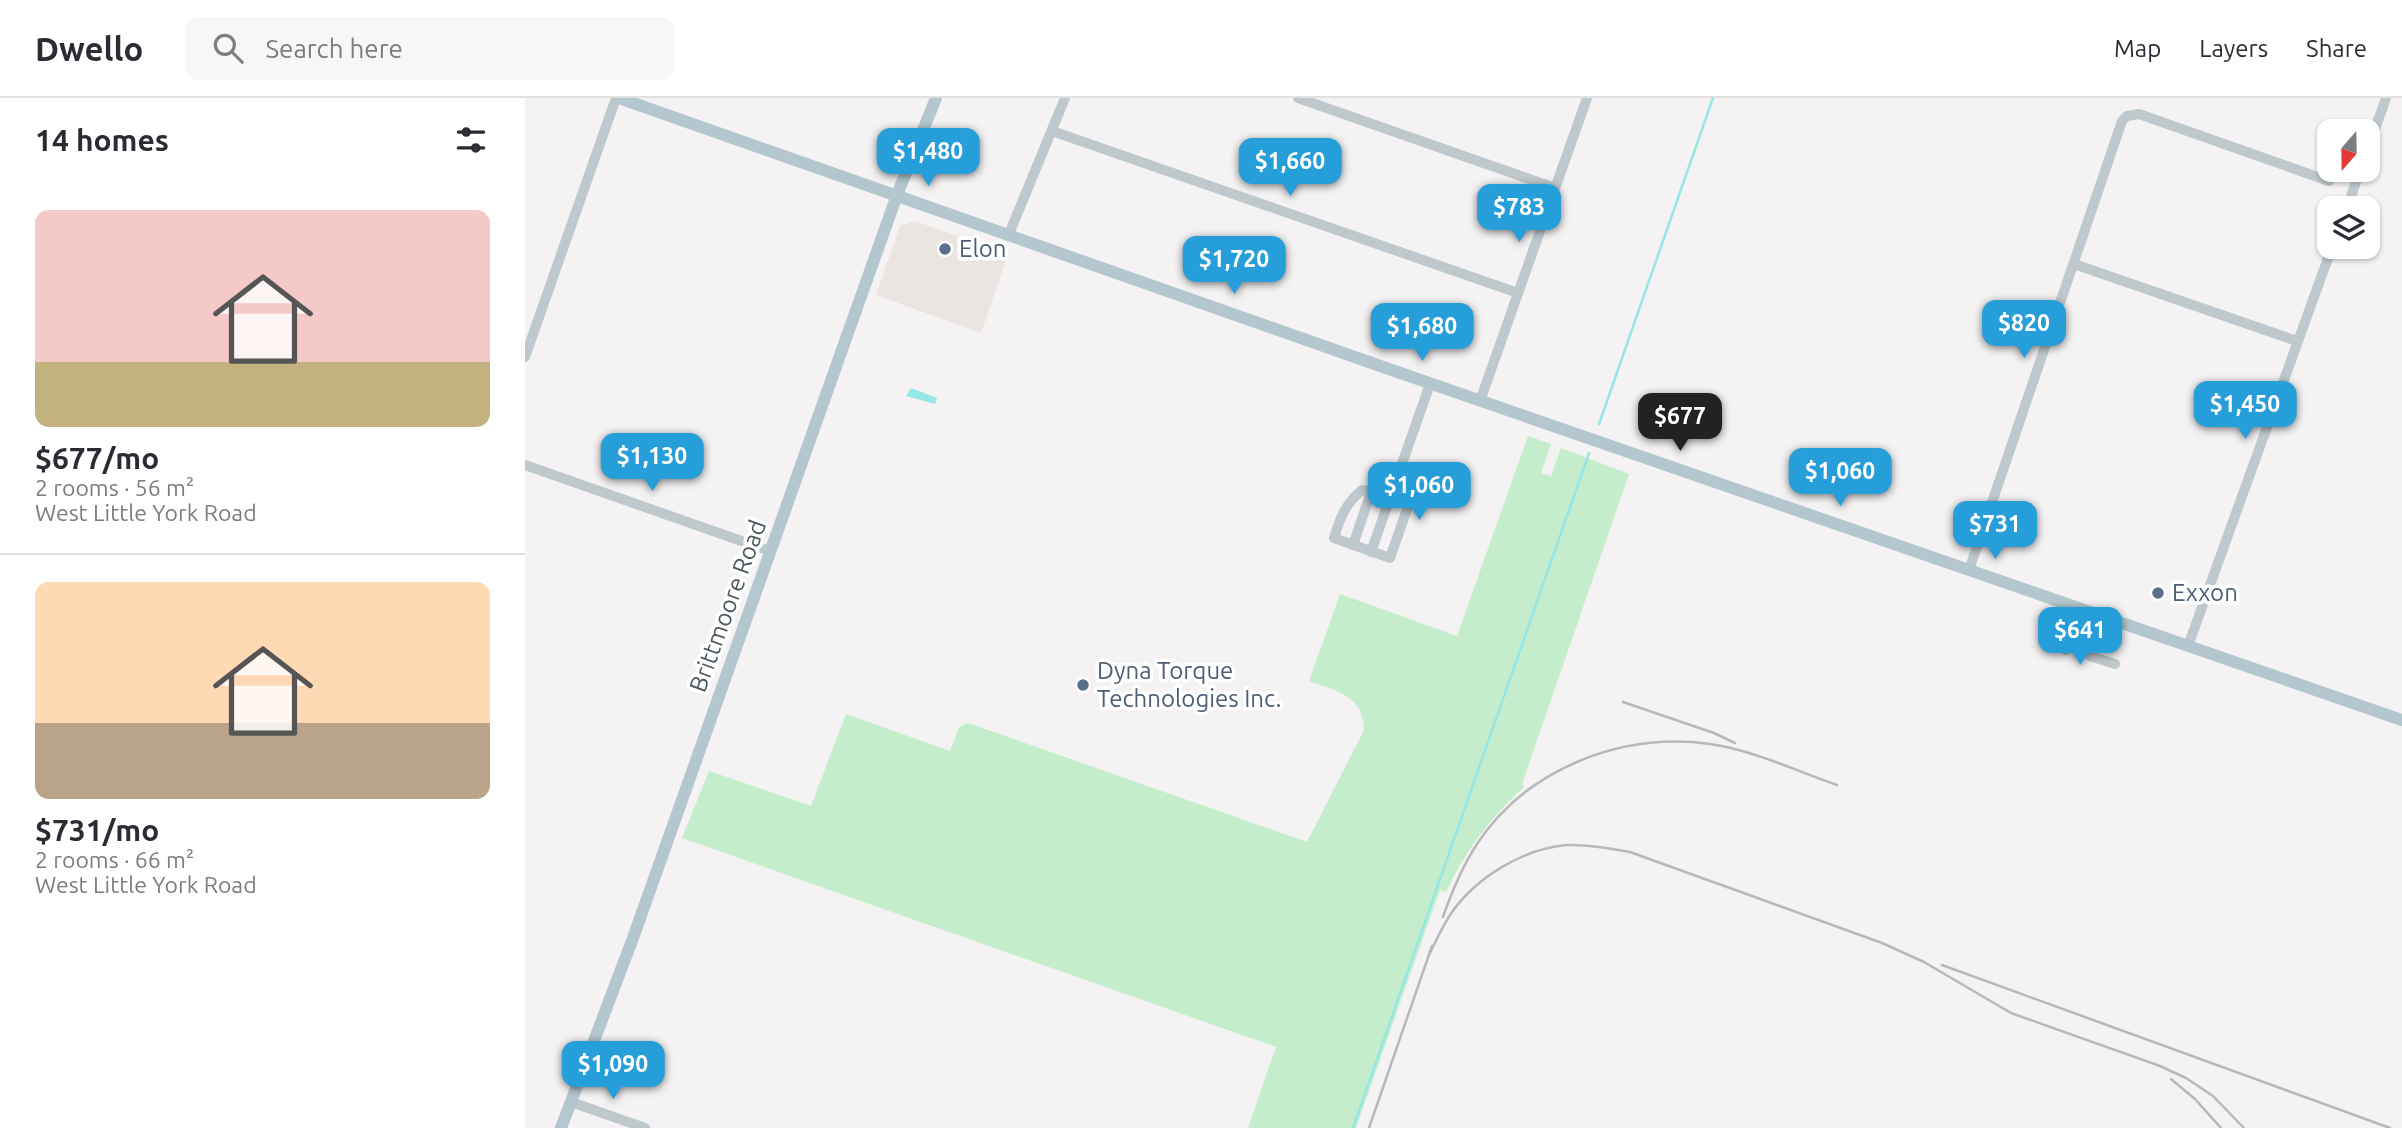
<!DOCTYPE html>
<meta charset="utf-8">
<style>
:root{--surface:#fff;--page:#f7f7f7;--text:#2b2b33;--muted:#7c7c81;--line:#e1e1e2;--accent:#269eda}
body{margin:0;font-family:Ubuntu,sans-serif;background:var(--page);color:var(--text);height:100vh;display:flex;flex-direction:column;font-size:26px;white-space:nowrap}
*{box-sizing:border-box;margin:0}
p{font-size:23px;color:var(--muted)}
.icon{flex:none;width:38px;height:38px;fill:none;stroke:currentColor;stroke-width:2;stroke-linecap:round;stroke-linejoin:round}
.map{position:relative;flex:1;overflow:hidden}
.side{display:flex;flex-direction:column;background:var(--surface);width:525px}
.side>*{flex:none}
.needle{width:46px;rotate:200deg}
.buttons{position:absolute;left:1792px;top:21px;display:grid;gap:14px}
.buttons a{display:grid;place-items:center;width:63px;height:63px;border-radius:14px;background:var(--surface);box-shadow:0 2px 5px #0004;font-size:35px}
.price{position:absolute;translate:-50% -60px;padding:0 16px;border-radius:14px;background:var(--accent);color:#fff;font-size:23px;line-height:46px;filter:drop-shadow(0 2px 4px #0008)}
.price::after{content:'';position:absolute;left:50%;top:42px;width:21px;height:16px;margin-left:-10px;background:inherit;clip-path:polygon(0 0,100% 0,50% 100%)}
.price.current{background:#222;color:#fff}
ul{padding:0;list-style:none}
li{display:grid;align-content:center;gap:14px;height:371px;padding:0 35px}
li+li{border-top:2px solid var(--line)}
li span{display:grid;place-items:center;height:217px;border-radius:14px;color:#555}
li>.icon{margin-inline-start:auto}
span .icon{width:126px;height:126px;fill:#fffc;stroke-width:1}
li b{font-size:30px}
h2{display:flex;justify-content:space-between;align-items:center;height:84px;padding:0 35px;font-size:30px}
header{display:flex;align-items:center;gap:42px;box-sizing:border-box;height:98px;padding:0 35px;background:var(--surface);border-bottom:2px solid var(--line)}
header strong{font-size:33px}
nav{display:flex;gap:38px;margin-inline-start:auto;font-size:24px}
.search{width:490px;height:63px;background:var(--page);display:flex;align-items:center;gap:18px;box-sizing:border-box;padding:0 24px;border-radius:14px;color:var(--muted);font-size:26px}
main{display:flex;flex:1;min-height:0}
.map>svg:first-child{display:block}
.commercial{fill:#eae5e0}
.green{fill:#c4edcb}
.water{fill:#95e7e6}
.lines{fill:none;stroke-linecap:round;stroke-linejoin:round}
.stream{stroke:#95e7e6;stroke-width:2.5}
.minor{stroke:#bfc9cd;stroke-width:10}
.major{stroke:#b4c7ce;stroke-width:12}
.rail{stroke:#b4b9bb;stroke-width:2.5}
.service-dot{fill:#5c6f8a;stroke:#fff;stroke-width:2.5}
.labels{text-anchor:middle;stroke-width:7;stroke-linejoin:round;paint-order:stroke}
.service-label{font-size:24px;fill:#4e5e75;stroke:#fff;text-anchor:start}
.street-label{font-size:24px;fill:#4b595e;stroke:#fff}
</style>
<header>
<strong>Dwello</strong>
<div class="search"><svg class="icon" aria-label="search" viewBox="0 0 24 24"><circle cx="10" cy="10" r="6"/><path d="M15 15l6 6"/></svg>Search here</div>
<nav><a>Map</a><a>Layers</a><a>Share</a></nav>
</header>
<main>
<section class="side">
<h2>14 homes<svg class="icon" aria-label="filters" viewBox="0 0 24 24"><path d="M4 7h16M4 17h16"/><circle cx="9" cy="7" r="2"/><circle cx="15" cy="17" r="2"/></svg></h2>
<ul>
<li><span style="background:linear-gradient(#f6c9c9 70%,#c2b280 0)"><svg class="icon" aria-label="home" viewBox="0 0 24 24"><path d="M3 11l9-7 9 7M6 9v11h12V9"/></svg></span><div><b>$677/mo</b><p>2 rooms · 56 m²</p><p>West Little York Road</p></div></li>
<li><span style="background:linear-gradient(#ffd9b3 65%,#b9a48a 0)"><svg class="icon" aria-label="home" viewBox="0 0 24 24"><path d="M3 11l9-7 9 7M6 9v11h12V9"/></svg></span><div><b>$731/mo</b><p>2 rooms · 66 m²</p><p>West Little York Road</p></div></li>
</ul>
</section>
<div class="map">
<svg width="1877" height="1030" viewBox="0 0 1877 1030">
<rect width="100%" height="100%" fill="#f4f2f2"/>
<path class="commercial" d="M390,123L483,156L456,235L351,197L375,128Z"/>
<path class="green" d="M1003,338L1026,346L1016,375L1026,378L1036,350L1104,376L997,686L999,689C965,720 941,752 921,794L915,792L831,1030H723L751,949L157,740L184,673L286,708L321,616L425,653L434,629L443,625L782,744L839,632C838,596 812,594 784,583L815,496L932,538Z"/>
<path class="water" d="M386,290L412,300L410,306L381,298Z"/>
<g class="lines">
<path class="stream" d="M1074,326L1188,0
M828,1030L1064,355"/>
<path class="minor" d="M773,0L1030,90
M527,33L993,195
M1843,51L1861,0
M1822,110L1835,72
M484,136L540,0
M1549,166L1772,243
M0,259L91,0
M955,303L1062,0
M0,367L245,453
M866,397L837,392C820,406 815,420 809,440L865,460L894,377L876,369
M828,447L846,394
M846,454L905,286
M1444,472L1597,23L1602,18L1614,16L1804,83
M1520,544L1526,531
M1570,544L1565,558L1590,566
M1663,548L1807,149
M1541,552L1548,539
M46,1004L120,1030"/>
<path class="major" d="M94,0L861,270L1877,622
M36,1030L108,840L372,97L411,0"/>
<path class="rail" d="M1098,604L1189,635L1210,645
M918,819C927,793 937,769 952,746C1002,670 1097,634 1185,646C1228,652 1271,673 1312,687
M904,857C911,843 918,827 927,814C952,779 998,751 1041,747C1062,746 1084,750 1105,754L1357,845L1399,864L1486,915L1635,968L1661,980L1688,998L1719,1030
M1417,867L1865,1030
M1646,981L1670,1001L1696,1030
M844,1030L907,848"/>
</g>
<g class="service-dot">
<circle cx="420" cy="151" r="7"/>
<circle cx="1633" cy="495" r="7"/>
<circle cx="558" cy="587" r="7"/>
</g>
<g class="labels">
<g class="service-label">
<text x="434" y="159">Elon</text>
<text x="1647" y="503">Exxon</text>
<text x="572" y="581">Dyna Torque<tspan x="572" dy="28">Technologies Inc.</tspan></text>
</g>
<g class="street-label">
<text transform="translate(203 508) rotate(-70)" y="8">Brittmoore Road</text>
</g>
</g>
</svg>
<div class="buttons">
<a><svg class="needle" viewBox="-14 -14 28 28"><path d="M0-13l5 13h-10z" fill="#e53935"/><path d="M0 13l5-13h-10z" fill="#7c7c81"/></svg></a>
<a><svg class="icon" aria-label="layers" viewBox="0 0 24 24"><path d="M12 4l9 5-9 5-9-5zM3 14l9 5 9-5"/></svg></a>
</div>
<b class="price" style="left:403px;top:90px">$1,480</b>
<b class="price" style="left:765px;top:100px">$1,660</b>
<b class="price" style="left:994px;top:146px">$783</b>
<b class="price" style="left:709px;top:198px">$1,720</b>
<b class="price" style="left:1499px;top:262px">$820</b>
<b class="price" style="left:897px;top:265px">$1,680</b>
<b class="price" style="left:1720px;top:343px">$1,450</b>
<b class="price current" style="left:1155px;top:355px">$677</b>
<b class="price" style="left:127px;top:395px">$1,130</b>
<b class="price" style="left:1315px;top:410px">$1,060</b>
<b class="price" style="left:894px;top:424px">$1,060</b>
<b class="price" style="left:1470px;top:463px">$731</b>
<b class="price" style="left:1555px;top:569px">$641</b>
<b class="price" style="left:88px;top:1003px">$1,090</b>
</div>
</main>
